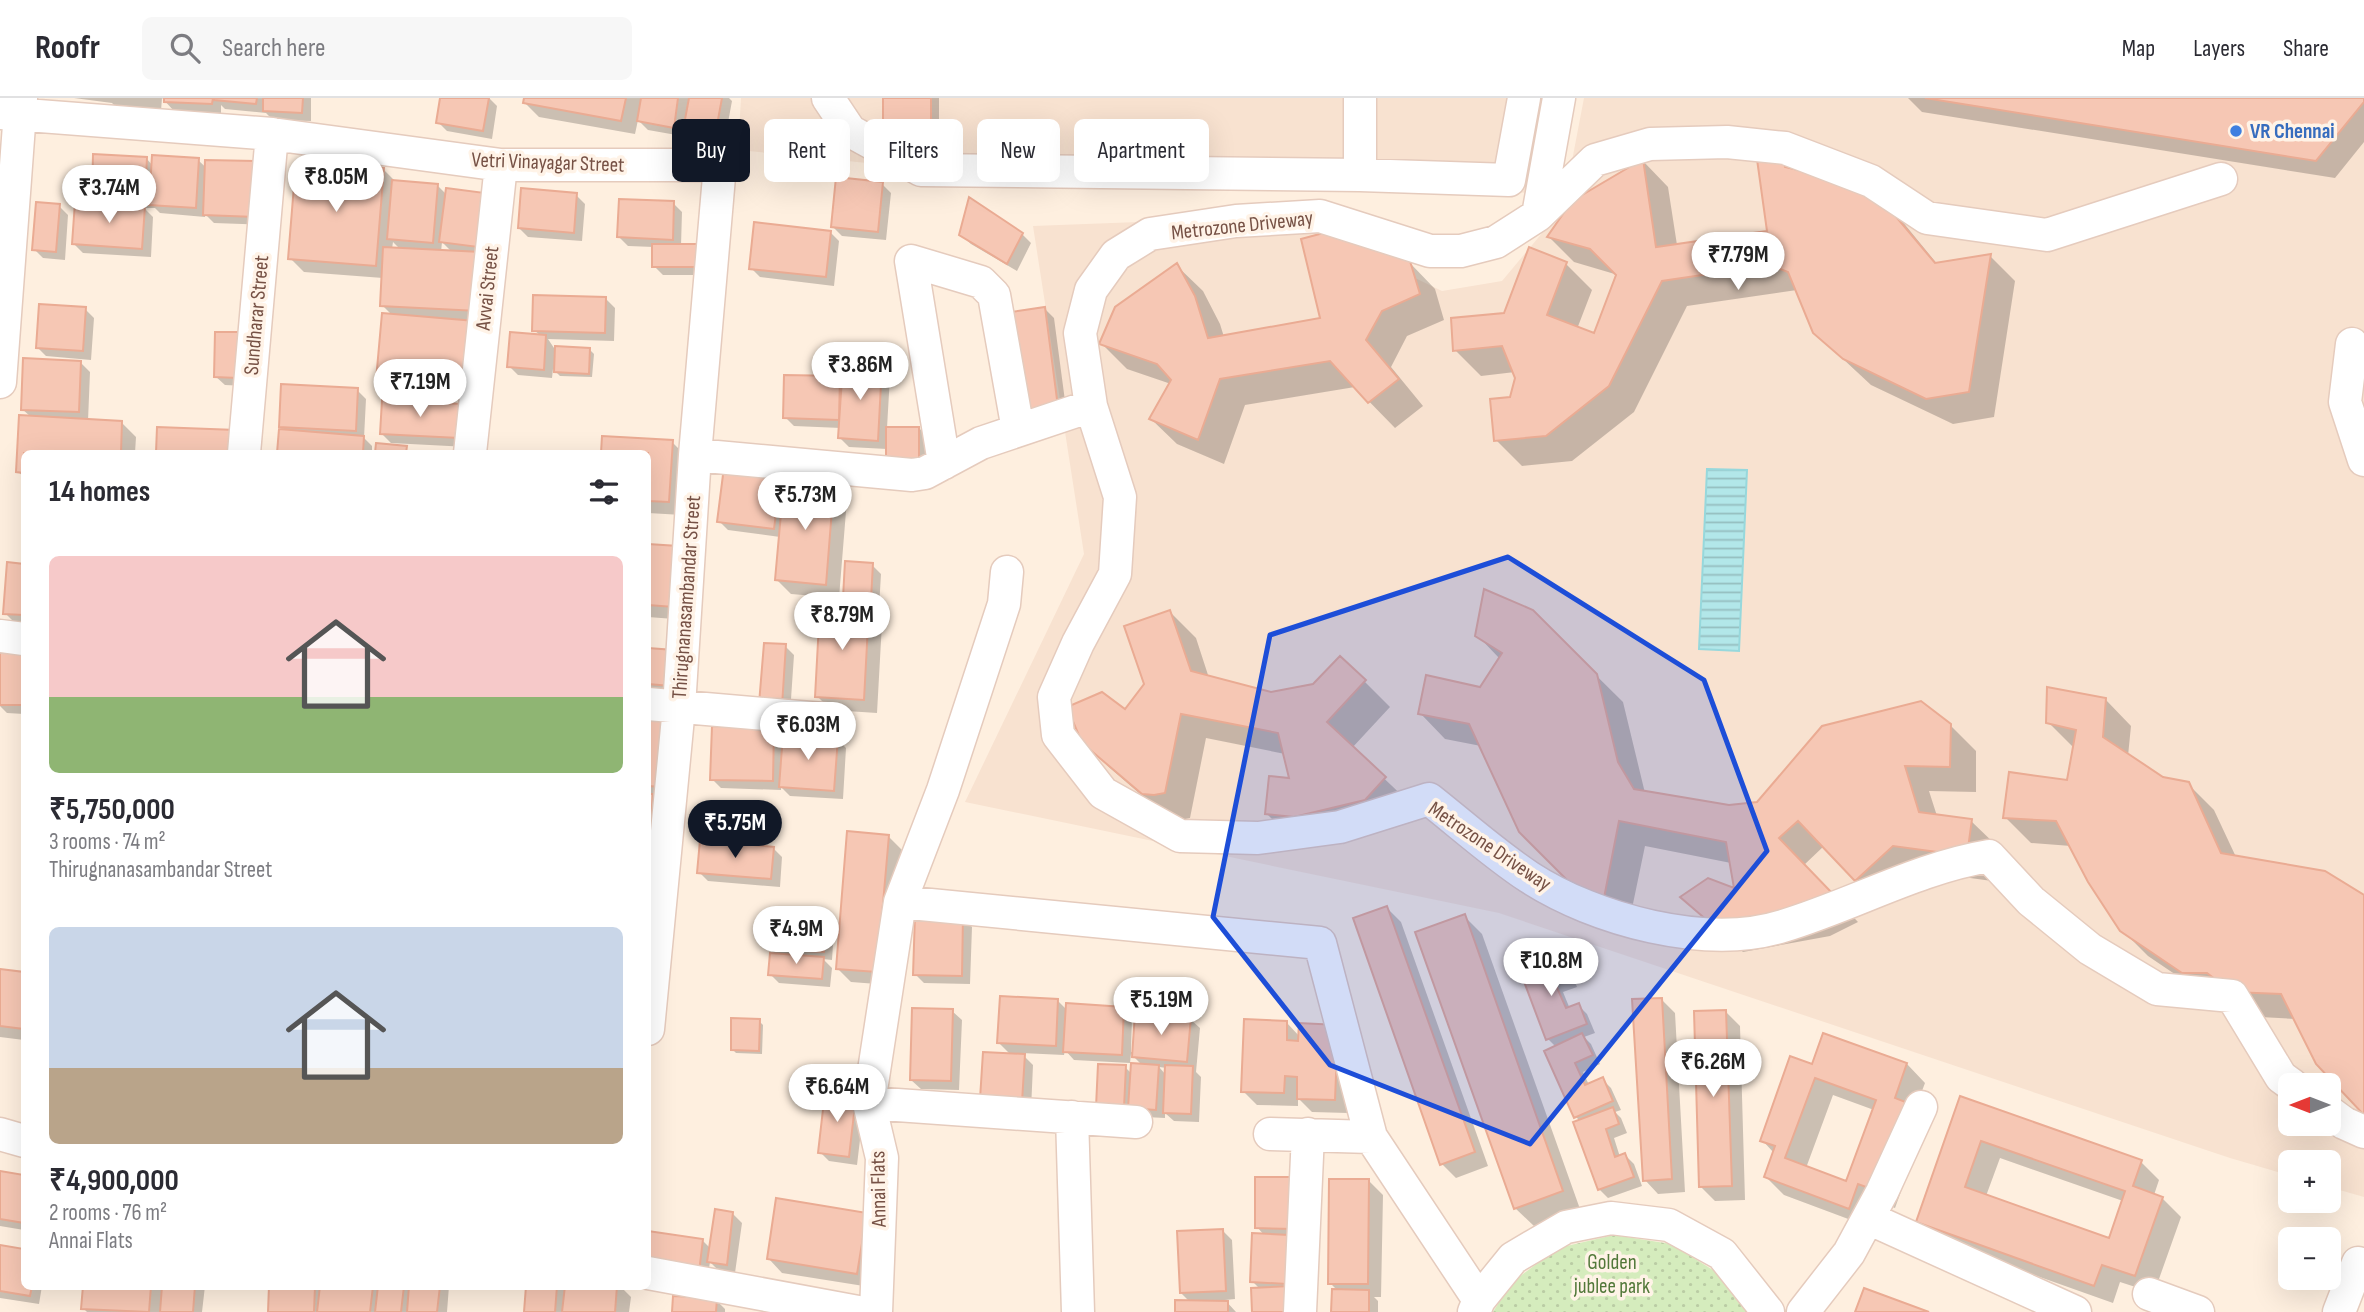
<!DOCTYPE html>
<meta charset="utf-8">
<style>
:root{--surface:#fff;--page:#f7f7f7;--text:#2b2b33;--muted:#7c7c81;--line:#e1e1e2;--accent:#111827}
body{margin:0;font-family:"Sofia Sans Condensed",sans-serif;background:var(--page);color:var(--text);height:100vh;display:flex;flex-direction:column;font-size:26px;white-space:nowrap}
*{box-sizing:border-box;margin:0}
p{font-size:23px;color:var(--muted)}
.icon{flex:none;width:38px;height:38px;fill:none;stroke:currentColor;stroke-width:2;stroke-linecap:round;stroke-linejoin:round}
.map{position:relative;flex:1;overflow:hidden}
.side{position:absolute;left:21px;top:352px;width:630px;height:840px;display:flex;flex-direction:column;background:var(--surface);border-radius:10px;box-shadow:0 7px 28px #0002}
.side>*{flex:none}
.banner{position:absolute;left:672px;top:21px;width:665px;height:63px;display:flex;gap:14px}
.needle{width:46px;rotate:270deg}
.buttons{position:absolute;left:2278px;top:975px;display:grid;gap:14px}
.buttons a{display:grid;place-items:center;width:63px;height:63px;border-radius:10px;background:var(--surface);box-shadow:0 7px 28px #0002;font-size:35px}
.price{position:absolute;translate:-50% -60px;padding:0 16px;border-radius:24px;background:#fff;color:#222;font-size:23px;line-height:46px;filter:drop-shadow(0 2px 4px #0008)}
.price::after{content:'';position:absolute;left:50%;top:42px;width:21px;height:16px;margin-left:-10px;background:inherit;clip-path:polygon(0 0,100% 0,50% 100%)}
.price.active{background:var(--accent);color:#fff}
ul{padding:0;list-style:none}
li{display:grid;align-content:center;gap:14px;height:371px;padding:0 28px}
li span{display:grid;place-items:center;height:217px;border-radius:10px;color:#555}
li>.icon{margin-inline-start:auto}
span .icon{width:126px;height:126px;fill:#fffc;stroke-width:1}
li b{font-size:30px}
h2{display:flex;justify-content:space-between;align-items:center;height:84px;padding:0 28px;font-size:30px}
.tag{padding:0 24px;border-radius:10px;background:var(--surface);box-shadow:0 7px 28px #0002;font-size:24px;line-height:63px}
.tag.active{background:var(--accent);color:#fff}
header{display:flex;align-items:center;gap:42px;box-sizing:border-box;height:98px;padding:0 35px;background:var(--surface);border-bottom:2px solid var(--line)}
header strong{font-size:33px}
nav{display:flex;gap:38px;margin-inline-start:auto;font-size:24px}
.search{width:490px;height:63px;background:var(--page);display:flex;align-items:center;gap:18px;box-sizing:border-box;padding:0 24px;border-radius:10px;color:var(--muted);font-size:26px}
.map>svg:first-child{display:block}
.residential{fill:#f8e2d0;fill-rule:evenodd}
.park{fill:url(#park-dots)}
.water{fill:url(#water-rules);stroke:#97d8dc;stroke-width:2}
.shadow{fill:#0003;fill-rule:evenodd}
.building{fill:#f6c7b4;stroke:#eaab93;stroke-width:2;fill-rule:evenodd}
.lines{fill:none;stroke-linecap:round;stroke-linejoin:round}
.minor-casing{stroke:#e5cbbd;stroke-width:35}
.minor{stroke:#fff;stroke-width:32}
.marked{fill:#1d4ed8;fill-opacity:0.2;stroke:#1d4ed8;stroke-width:5;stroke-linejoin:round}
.shop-dot{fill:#3f7fe0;stroke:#fff3e7;stroke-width:2.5}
.labels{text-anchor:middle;stroke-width:7;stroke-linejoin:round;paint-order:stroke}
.shop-label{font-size:21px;font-weight:bold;fill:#366cbe;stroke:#fff3e7;text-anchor:start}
.street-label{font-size:21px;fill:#765145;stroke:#fff3e7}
.park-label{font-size:21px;fill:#527839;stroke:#fff3e7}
</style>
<header>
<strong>Roofr</strong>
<div class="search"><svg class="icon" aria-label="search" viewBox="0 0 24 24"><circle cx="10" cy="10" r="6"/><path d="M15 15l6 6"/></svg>Search here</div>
<nav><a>Map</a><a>Layers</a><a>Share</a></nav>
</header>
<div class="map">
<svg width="2364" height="1214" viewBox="0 0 2364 1214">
<defs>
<pattern id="park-dots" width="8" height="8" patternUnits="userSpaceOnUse" patternTransform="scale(1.75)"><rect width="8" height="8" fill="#d5ecbd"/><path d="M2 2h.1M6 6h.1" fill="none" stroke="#bacca4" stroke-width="1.8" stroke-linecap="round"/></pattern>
<pattern id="water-rules" width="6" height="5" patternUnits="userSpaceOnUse" patternTransform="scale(1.75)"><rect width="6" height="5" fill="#b2e7e9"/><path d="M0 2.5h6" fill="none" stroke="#95bebf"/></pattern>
</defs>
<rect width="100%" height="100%" fill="#feefdf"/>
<path class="residential" d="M741,0H1542L1530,95L917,70L738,52Z
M1584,0H2364V1099L2329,1089V1064H2291V1078L2230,1060L1499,815L965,704L1084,456L1033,128L1165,123L1303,126L1442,193L1502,183L1563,110ZM2291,987H2329V1026H2291Z"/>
<path class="park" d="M1614,1137L1671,1146L1721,1177L1748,1214H1493L1511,1185L1558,1150Z"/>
<path class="water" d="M1707,371L1747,372L1739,553L1699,551Z"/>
<path class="shadow" d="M74,0H311V23L273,22L266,15L225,11L221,7V15L174,13L162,0L161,13L116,9L112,5Z
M442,0H489L497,8L492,41L447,33L438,24Z
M526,0H729L732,3L724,46L694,41L683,30L682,38L648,32L638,22L635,36L539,19L525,5Z
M885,0H939V41H894L885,32Z
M1908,0H2364V44L2335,80L1922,14Z
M1782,52L1897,117L1938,167L1990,158L2015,183L1994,319L1953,326L1871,287L1814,234L1797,192L1687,208L1634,314L1572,363L1522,368L1496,342L1512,300L1517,280L1515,274L1481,278L1455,252L1505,216L1566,166L1592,192L1577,231L1595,238L1618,177L1574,164L1549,139L1643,63L1668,89L1677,147L1769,134Z
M146,60L153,68L198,62L267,127L214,125L205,116V119L160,115L155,110H144L153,119L151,159L83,155L74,146L102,107L94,99Z
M383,71L396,84L437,87L447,97H484L482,304L391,295L377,281L392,217L382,207L383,180L304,174L290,160ZM393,144L400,151H392ZM442,144L452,154H441Z
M882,86L891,95L886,142L842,138L833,129Z
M576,97L585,106L582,143L528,139L519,130Z
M673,105L682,114L681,148H696L705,157V177H663L654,168V149L628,148L619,139Z
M59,108L68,117L65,162L43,160L34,151Z
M830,134L839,143L834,188L760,179L751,170Z
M1022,136L1031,145L1017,173L971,146L961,137Z
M1409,164L1435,191L1444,222L1407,238L1391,269L1423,308L1395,330L1355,289L1245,307L1224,366L1177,346L1151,321L1171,286L1127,271L1101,245L1177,168L1203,193L1220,226L1224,239L1322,222Z
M606,201L615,210L614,243L548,241L554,250L590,252L594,256L592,279L560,278L553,271L552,280L518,277L509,268L541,238L534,232Z
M85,211L94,220L91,262L46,258L37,249Z
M1045,211L1054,220L1067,318L1035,322Z
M239,236L247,288L225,287L215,278Z
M81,265L90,274L88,323L122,325L136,339L135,355H24V380L18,373L31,319L22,311Z
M881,269L890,278L887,330H919L928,339V372L887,351L849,349L840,340L841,330L794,328L785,319L839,280L843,284Z
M357,292L366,301L364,340L372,348V355H279L281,333H286L281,328Z
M469,317L468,349L391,345L382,336Z
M604,339L672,344L686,358L682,417L648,415V355H603Z
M780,379L785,384L834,388L847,401L839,500L791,496L777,482L780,439L728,432L719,423Z
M648,448L677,450L687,522L648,519Z
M8,466L24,467V525L14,524L5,515Z
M872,467L881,476L879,510L866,509L882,525L877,615L831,612L817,598L856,510L844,499Z
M1170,514L1196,540L1209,580L1271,596L1364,583L1390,609L1352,650L1411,706L1292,741L1266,715L1292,682L1285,656L1206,640L1190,720L1181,722L1169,721L1110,670L1083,644L1125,614L1146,586Z
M1532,514L1623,604L1645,695L1729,709L1758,705L1950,627L1976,653V694L1929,693L1937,718L1971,723L1997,748L1992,783L1919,773L1882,807L1824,748L1804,767L1858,824L1830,838L1743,854L1682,799L1736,792L1731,765L1645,748L1629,825L1607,821L1481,648L1445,641L1420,615L1481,591L1500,561L1477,537Z
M785,548L794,557L790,616L770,614Z
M648,552L673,554L679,596L648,594Z
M0,556L24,558V616L7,615L0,608Z
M2106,602L2131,628L2128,658L2162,681L2188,686L2214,712L2236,759L2364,799V1014L2295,921L2260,919L2210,900L2148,858L2122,832L2071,748L2031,745L2005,719L2069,684L2075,651L2048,624Z
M648,618L664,619L648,832Z
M773,631L784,642L837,641L846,650L843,701L790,698L781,689V692L721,690L712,681Z
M888,738L902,752L890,887L851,884L838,871Z
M773,750L782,759L780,789L708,783L699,774Z
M1387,810L1401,824L1488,1068L1456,1080L1442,1066Z
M1464,818L1482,836L1580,1111L1534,1128L1515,1110Z
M963,819L972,829L970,886L924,885L915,876Z
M824,822L834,831L832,862L823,861L832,870L830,889L779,885L770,876L776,857L769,850Z
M1560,859L1569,869L1577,889L1563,894L1570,911L1578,907L1587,916L1595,935L1584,939L1591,946L1600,966L1583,974L1589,987L1602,981L1611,990L1621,1012L1615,1014L1621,1020L1627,1035L1614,1040L1620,1059L1625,1057L1634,1066L1642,1088L1608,1100L1599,1091L1580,1023L1576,1019L1546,953L1556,949L1548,941L1522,874Z
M0,873L24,876V942L0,939Z
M1661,901L1675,915L1685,1094L1658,1096L1645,1082Z
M1057,902L1068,913L1123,910L1132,919L1131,954H1134L1190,921L1200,930L1196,974L1201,979L1199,1024L1174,1023L1165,1015V1020L1107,1017L1125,969L1132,976L1143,968L1131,956L1130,965L1074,962L1065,952L1064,957L1021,955L1033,967L1031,1012L991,1010L1011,957L999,945ZM1159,969L1167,970L1166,977Z
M952,913L962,922L959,992L921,991L911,982Z
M1726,914L1740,928L1745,1102L1715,1103L1701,1089Z
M759,923L763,927L762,956L736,955L732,951Z
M1287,925L1300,939L1351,942L1348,1015L1312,1014L1298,1000V1008L1257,1007L1243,993Z
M1907,966L1925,985L1914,1014L1926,1025L1895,1110L1876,1103L1867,1128L1784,1097L1766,1079L1774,1055L1762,1042L1813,969ZM1833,997L1874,1012L1847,1085L1806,1070Z
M855,999L864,1008L857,1067L829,1063L820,1054Z
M1961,1000L2141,1064L2159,1082L2154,1097L2162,1100L2181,1119L2154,1195L2120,1184L2113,1205L1936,1142L1918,1124ZM2000,1060L2123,1103L2110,1142L1986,1098Z
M0,1074L24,1078V1132L0,1128Z
M1293,1081L1295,1196L1254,1214L1260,1191L1252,1183L1265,1138L1257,1129Z
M1369,1083L1383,1097L1381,1199H1374L1378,1203V1214H1333L1338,1193L1330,1185Z
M733,1116L742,1125L735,1175L718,1172L710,1164L707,1182L648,1169V1135L703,1143L711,1151Z
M866,1116L870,1189L782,1175L769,1161Z
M1222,1132L1232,1142L1235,1201L1225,1202L1236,1214H1177L1190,1204L1181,1195Z
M0,1149L24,1153V1188H42L39,1206L0,1200Z
M85,1188H162L163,1190L164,1188H205L202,1214H87L83,1210Z
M270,1188H449L447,1214H269Z
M528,1188H620L631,1199L629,1214H526Z
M716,1202L725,1211V1214H673Z"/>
<path class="building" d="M164,0H213L212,6L164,4Z
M214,0H257L256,6L214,2Z
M263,0H303L302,15L263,13Z
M440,0H489L483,33L436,25Z
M524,0H626L621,23L523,5Z
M641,0H678L674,30L637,23Z
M689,0H722L715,38L683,32Z
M883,0H931V33H883Z
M1925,0H2364V4L2316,63Z
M1782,50L1785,69L1871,89L1935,165L1991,156L1969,294L1926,301L1843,261L1813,235L1788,174L1770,167L1662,183L1609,288L1546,338L1494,343L1490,301L1510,299L1515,280L1502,248L1453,253L1451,220L1504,215L1529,149L1567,164L1547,217L1594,235L1616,177L1590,151L1547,139L1572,103L1643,61L1656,149L1767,133L1756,54Z
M93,56L147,59L145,102L92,99Z
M152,57L199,60L196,110L149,107Z
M205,62L261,63L259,119L203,117Z
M296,63L384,70L376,168L288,161Z
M836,79L883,84L878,134L831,129Z
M392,82L438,86L433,145L387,141Z
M446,90L485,95L478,149L439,144Z
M521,90L577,95L574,135L518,130Z
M969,99L1023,135L1007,166L959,137Z
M619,101L674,103L673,142L617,139Z
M36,104L60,106L56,154L32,152Z
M75,104L145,108L142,151L72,146Z
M754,124L831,133L826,179L749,171Z
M1342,130L1410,163L1420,196L1382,213L1366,242L1399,281L1368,305L1330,263L1220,281L1198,342L1149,321L1171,282L1157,266L1099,246L1115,209L1177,165L1195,198L1208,240L1320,220L1301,141Z
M652,146H697V169H652Z
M383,149L481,154L478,213L380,208Z
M533,197L606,199L605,235L532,233Z
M39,206L86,209L83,253L36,250Z
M1045,209L1058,309L1024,314L1011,214Z
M382,215L475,223L469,291L376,282Z
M215,234H240L238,280L214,279Z
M510,234L546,237L544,272L507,269Z
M555,248L590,250L589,276L554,274Z
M23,260L81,263L79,314L21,312Z
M843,265L882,267L878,343L838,340Z
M784,277L840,278L839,322L783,320Z
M281,286L358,290L356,333L279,329Z
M382,302L461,306L459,340L380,336Z
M19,317L122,323L121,355H24V375L16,374Z
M157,329L236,332V355H156Z
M886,329H919V363H886Z
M279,331L364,338L363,355H277Z
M602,338L673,342L669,404L648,403V355H601Z
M376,345L407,348L406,355H375Z
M724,369L781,377L774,431L717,424Z
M784,382L834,386L826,487L775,482Z
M648,446L678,448L674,509L648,507Z
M845,463L873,465L871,502L843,500Z
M7,464L24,466V517L3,516Z
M1484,491L1533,512L1597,576L1618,664L1634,691L1729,707L1757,704L1822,628L1921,603L1951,626L1950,669L1905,668L1919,714L1972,721L1967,758L1893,748L1855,783L1798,723L1779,740L1834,797L1804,813L1716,830L1680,799L1708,780L1734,790L1726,744L1619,723L1604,800L1580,795L1519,734L1469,626L1418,616L1426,577L1480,589L1502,555L1475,538Z
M820,507L869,509L864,602L815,599Z
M1170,512L1191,573L1271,594L1313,586L1340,558L1366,582L1327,624L1386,679L1365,702L1294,719L1265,716L1269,678L1289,680L1278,635L1181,616L1165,695L1154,697L1142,696L1082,645L1067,609L1102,594L1125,611L1144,586L1124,528Z
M764,545L786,546L782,608L759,606Z
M648,550L674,552L671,588L648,586Z
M0,555H24L22,607H0Z
M2047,589L2106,600L2103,639L2163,679L2189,684L2221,755L2325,773L2364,797V1017L2316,966L2281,896L2232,894L2207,875H2182L2120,833L2088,784L2056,723L2003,720L2009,674L2067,682L2076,632L2046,625Z
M648,616L665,617L661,689L648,688Z
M712,628L774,630L773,683L710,682Z
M783,636L838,640L834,693L779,689Z
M648,696H653L648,768Z
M847,733L889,737L877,874L836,871Z
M700,742L774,749L771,781L697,775Z
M1387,808L1475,1054L1440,1067L1353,820Z
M1465,816L1563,1093L1514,1111L1415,834Z
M915,817L963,818L962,878L913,877Z
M770,818L825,821L824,854L768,851Z
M770,855L824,859L822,881L768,877Z
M1560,857L1569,880L1555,885L1566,910L1579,905L1587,926L1546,942L1520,873Z
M0,871L24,874V931L0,928Z
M1000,898L1058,901L1056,948L997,945Z
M1662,900L1672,1081L1643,1083L1632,901Z
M1066,905L1124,909L1122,957L1063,954Z
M912,910L953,911L951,983L910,982Z
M1726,912L1732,1088L1699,1089L1694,913Z
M1135,915L1191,919L1187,964L1132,959Z
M731,920L760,921L759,953L731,952Z
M1244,921L1287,923V942L1298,943L1299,925L1338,927L1335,1002L1297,1001V979L1285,978L1284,995L1241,994Z
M1582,935L1593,957L1575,965L1585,987L1603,979L1613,1003L1574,1020L1544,953Z
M1823,935L1907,965L1895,1000L1908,1005L1877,1093L1858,1086L1849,1111L1764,1079L1775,1048L1760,1043L1790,958L1812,966ZM1815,980L1876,1002L1846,1083L1785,1060Z
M983,954L1025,956L1022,1004L980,1001Z
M1131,965L1159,967L1156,1012L1128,1010Z
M1098,966L1126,967L1124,1010L1096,1009Z
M1165,967L1193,968L1191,1016L1163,1015Z
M825,994L856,998L849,1059L818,1055Z
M1960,998L2142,1062L2133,1088L2163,1099L2135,1178L2102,1167L2094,1188L1916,1124ZM1981,1043L2125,1093L2109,1140L1965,1089Z
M1613,1009L1619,1026L1606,1031L1615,1059L1625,1055L1634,1079L1598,1092L1573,1024Z
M0,1073L24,1077V1125L0,1121Z
M1255,1079H1294V1131L1255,1130Z
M1329,1081H1369L1368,1186H1328Z
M776,1100L867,1115L857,1176L767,1161Z
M715,1111L733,1114L727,1167L707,1164Z
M1223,1131L1226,1193L1180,1195L1177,1133Z
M648,1133L703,1141L699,1174L648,1166Z
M1252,1135L1289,1137L1287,1186L1250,1184Z
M0,1147L24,1151V1188H32L30,1198L0,1193Z
M83,1188H151L149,1214L81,1211Z
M162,1188H195L193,1214H160Z
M269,1188H315L314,1214H268Z
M320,1188H373L370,1214H317Z
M378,1188H404L401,1214H375Z
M409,1188H440L437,1214H407Z
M526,1188H557L555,1214H524Z
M565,1188H617L615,1214H562Z
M1290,1188L1291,1214H1252L1251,1190Z
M1864,1190L1929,1214H1855Z
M1332,1191L1369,1192V1214H1331Z
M673,1198L717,1200L716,1214H672Z
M1175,1202L1228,1203V1214H1175Z"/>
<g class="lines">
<g class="minor-casing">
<path id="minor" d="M828,0L850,33L921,72L1360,77L1509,82L1524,0
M1559,0L1538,117L1496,144L1461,153H1430L1320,118L1236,123L1150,136L1116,157L1091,192L1080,235L1091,308L1120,399L1115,476L1078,545L1054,599L1058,637L1103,695L1180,738L1258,740L1340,729L1429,701C1462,727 1494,756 1529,779C1595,822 1707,852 1783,828C1853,807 1917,770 1989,758L2031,803L2090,851L2157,891L2232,898L2281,979L2292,987
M0,15L272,36L501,67H720L695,357L679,609L648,931
M1360,77V0
M1538,117L1595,62L1650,46L1727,44L1785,50L1871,83L1927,120L2047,137L2221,81
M2352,246L2345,304L2364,362
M0,284L21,0
M244,355L272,36
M470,355L501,67
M695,357L912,377L925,375L981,345L1091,308
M944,365L911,163L981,184L994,197L1018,332
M0,538L24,541
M648,606L823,621
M900,804L1320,845L1371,1039L1479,1202
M869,1005L1136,1024
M2329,1014L2344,1025L2364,1034
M1072,1019L1078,1214
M0,1036L24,1043
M1270,1036L1371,1039
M1868,1120L2075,1214
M648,1175L858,1214
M2149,1196L2198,1214
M876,1214L882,1060L869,1005L900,804L943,692L1004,506L1007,474
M1300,1214L1308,1036
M1474,1214L1479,1202L1513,1160L1566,1129L1611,1120L1669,1127L1722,1156L1768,1214
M1803,1214L1849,1155L1882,1094L1921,1009
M2339,1214L2358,1165"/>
</g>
<use href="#minor" class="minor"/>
</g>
<path class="marked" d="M1508,459L1704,582L1767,753L1530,1046L1330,967L1213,819L1270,537Z"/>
<circle class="shop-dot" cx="2236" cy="33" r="7"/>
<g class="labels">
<g class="shop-label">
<text x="2250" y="40">VR Chennai</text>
</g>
<g class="street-label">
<text transform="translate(548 64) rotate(2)" y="7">Vetri Vinayagar Street</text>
<text transform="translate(1242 127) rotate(-6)" y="7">Metrozone Driveway</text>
<text transform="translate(487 190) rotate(-84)" y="7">Avvai Street</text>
<text transform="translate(256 217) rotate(-85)" y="7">Sundharar Street</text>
<text transform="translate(686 499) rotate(-86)" y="7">Thirugnanasambandar Street</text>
<text transform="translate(1490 748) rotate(34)" y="7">Metrozone Driveway</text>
<text transform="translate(878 1091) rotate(-91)" y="7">Annai Flats</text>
</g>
<g class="park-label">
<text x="1612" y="1171">Golden<tspan x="1612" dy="24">jublee park</tspan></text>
</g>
</g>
</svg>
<div class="buttons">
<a><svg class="needle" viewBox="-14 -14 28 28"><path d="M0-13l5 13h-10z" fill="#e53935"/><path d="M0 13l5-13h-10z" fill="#7c7c81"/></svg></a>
<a>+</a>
<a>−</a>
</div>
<b class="price" style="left:336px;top:116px">₹8.05M</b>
<b class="price" style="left:109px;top:127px">₹3.74M</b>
<b class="price" style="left:1738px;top:194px">₹7.79M</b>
<b class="price" style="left:860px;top:304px">₹3.86M</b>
<b class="price" style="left:420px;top:321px">₹7.19M</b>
<b class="price" style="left:805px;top:434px">₹5.73M</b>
<b class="price" style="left:842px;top:554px">₹8.79M</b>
<b class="price" style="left:808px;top:664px">₹6.03M</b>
<b class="price active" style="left:735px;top:762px">₹5.75M</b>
<b class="price" style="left:796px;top:868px">₹4.9M</b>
<b class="price" style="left:1551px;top:900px">₹10.8M</b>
<b class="price" style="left:1161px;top:939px">₹5.19M</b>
<b class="price" style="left:1713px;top:1001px">₹6.26M</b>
<b class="price" style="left:837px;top:1026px">₹6.64M</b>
<div class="banner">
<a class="tag active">Buy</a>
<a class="tag">Rent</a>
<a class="tag">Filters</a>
<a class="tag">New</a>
<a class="tag">Apartment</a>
</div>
<section class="side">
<h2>14 homes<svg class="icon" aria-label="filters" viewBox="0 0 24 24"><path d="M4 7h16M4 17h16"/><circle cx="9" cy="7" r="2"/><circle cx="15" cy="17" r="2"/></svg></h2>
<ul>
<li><span style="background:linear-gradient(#f6c9c9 65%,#8fb573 0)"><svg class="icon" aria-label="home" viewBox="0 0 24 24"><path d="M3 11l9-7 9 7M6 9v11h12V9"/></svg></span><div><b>₹5,750,000</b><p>3 rooms · 74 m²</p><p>Thirugnanasambandar Street</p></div></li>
<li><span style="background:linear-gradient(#c9d6e8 65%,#b9a48a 0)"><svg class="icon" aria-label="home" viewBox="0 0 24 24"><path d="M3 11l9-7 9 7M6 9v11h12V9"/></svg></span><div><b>₹4,900,000</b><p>2 rooms · 76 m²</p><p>Annai Flats</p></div></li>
</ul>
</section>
</div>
